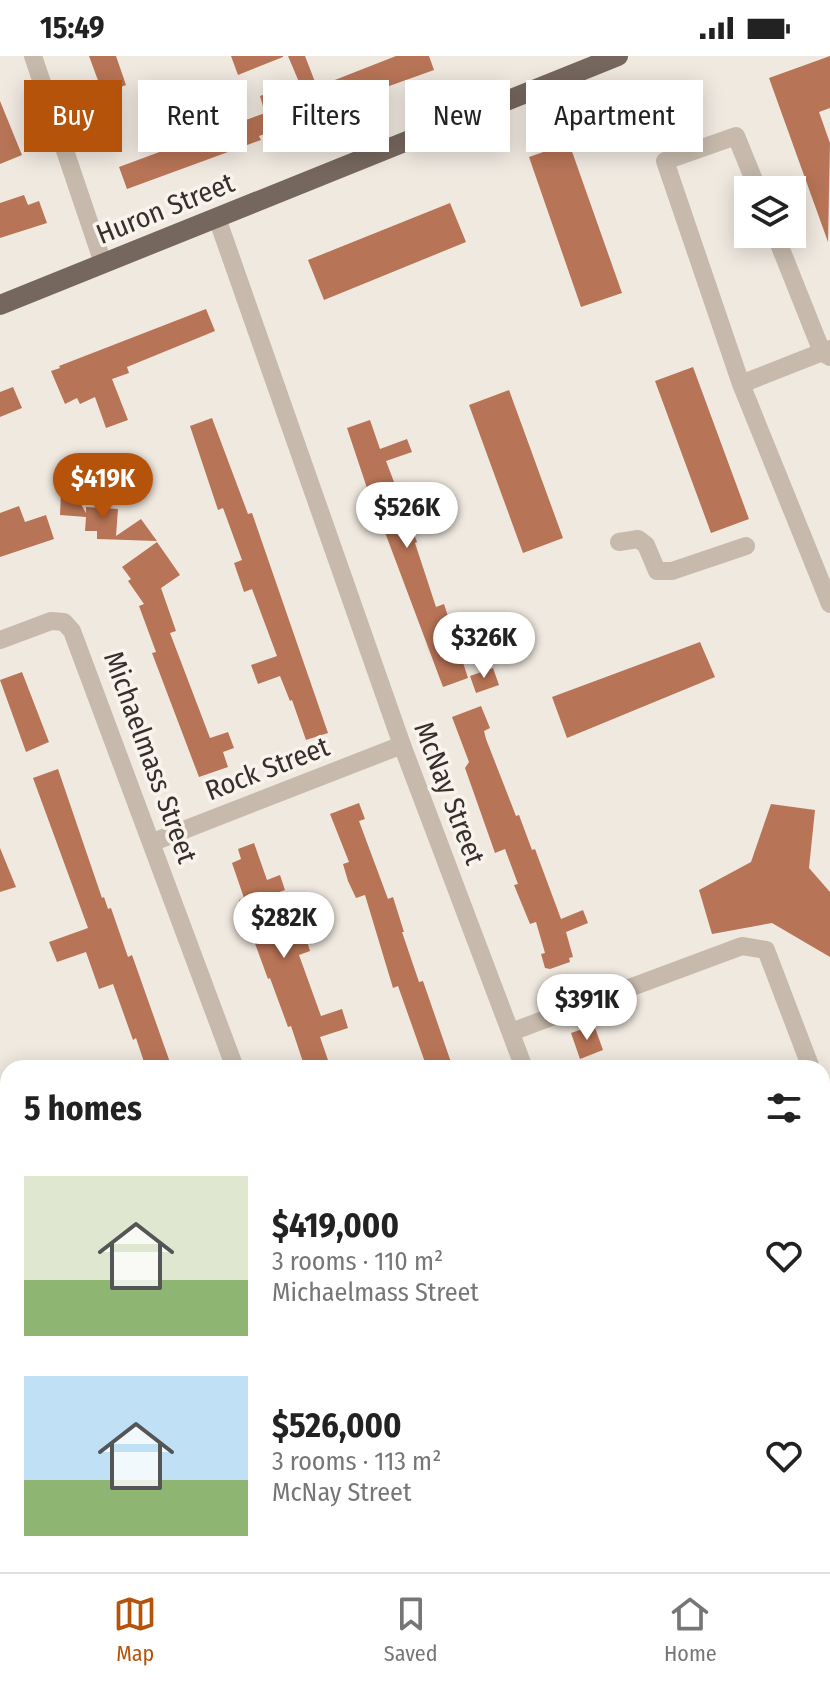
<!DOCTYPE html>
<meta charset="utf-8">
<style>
:root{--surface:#fff;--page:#f6f6f6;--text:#222;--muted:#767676;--line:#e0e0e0;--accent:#b45309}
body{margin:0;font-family:"Fira Sans Condensed",sans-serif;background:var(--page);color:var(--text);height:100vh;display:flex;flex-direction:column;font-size:30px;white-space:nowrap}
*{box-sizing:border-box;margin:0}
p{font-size:26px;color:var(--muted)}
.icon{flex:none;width:44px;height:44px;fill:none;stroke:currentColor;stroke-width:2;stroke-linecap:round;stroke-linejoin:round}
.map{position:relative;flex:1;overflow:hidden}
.sheet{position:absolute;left:0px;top:1004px;width:830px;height:512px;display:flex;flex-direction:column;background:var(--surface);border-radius:24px 24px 0 0;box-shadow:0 4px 20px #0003}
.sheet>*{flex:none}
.hud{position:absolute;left:24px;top:24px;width:782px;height:72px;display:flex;gap:16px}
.fabs{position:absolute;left:734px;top:120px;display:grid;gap:16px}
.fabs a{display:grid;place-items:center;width:72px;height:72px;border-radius:0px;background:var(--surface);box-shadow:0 4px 20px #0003;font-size:40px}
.price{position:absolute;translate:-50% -68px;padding:0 18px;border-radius:28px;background:#fff;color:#222;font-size:26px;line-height:52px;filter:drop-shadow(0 2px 4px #0008)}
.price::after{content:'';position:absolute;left:50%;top:48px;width:24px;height:18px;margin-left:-12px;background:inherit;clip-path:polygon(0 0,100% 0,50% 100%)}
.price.selected{background:var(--accent);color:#fff}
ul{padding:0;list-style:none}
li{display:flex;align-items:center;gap:24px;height:200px;padding:0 24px}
li span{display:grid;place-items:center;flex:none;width:224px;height:160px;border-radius:0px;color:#555}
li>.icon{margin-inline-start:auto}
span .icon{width:96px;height:96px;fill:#fffc;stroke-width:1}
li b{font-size:34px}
h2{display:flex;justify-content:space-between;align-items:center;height:96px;padding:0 24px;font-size:34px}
.chip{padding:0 28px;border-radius:0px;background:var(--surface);box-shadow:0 4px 20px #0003;font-size:28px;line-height:72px}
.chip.selected{background:var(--accent);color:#fff}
.status{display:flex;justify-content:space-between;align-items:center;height:56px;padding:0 40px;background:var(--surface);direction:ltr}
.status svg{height:22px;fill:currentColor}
.dock{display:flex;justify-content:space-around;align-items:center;height:112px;border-top:2px solid var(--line);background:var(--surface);font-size:22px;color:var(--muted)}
.dock a{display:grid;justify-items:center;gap:4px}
.dock .selected{color:var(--accent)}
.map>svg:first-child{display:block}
.green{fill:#b2bea1}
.building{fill:#b87456}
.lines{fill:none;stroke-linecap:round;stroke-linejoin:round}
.minor{stroke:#c7baad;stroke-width:18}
.major{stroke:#76675e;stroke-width:20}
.labels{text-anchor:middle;stroke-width:7;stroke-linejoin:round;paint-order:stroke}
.street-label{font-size:28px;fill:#362f2b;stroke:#f8f3ec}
</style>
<div class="status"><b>15:49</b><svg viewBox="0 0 49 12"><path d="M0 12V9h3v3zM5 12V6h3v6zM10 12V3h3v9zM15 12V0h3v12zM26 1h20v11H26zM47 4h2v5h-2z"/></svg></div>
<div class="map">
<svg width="830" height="1516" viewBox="0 0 830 1516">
<rect width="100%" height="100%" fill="#f0e9e0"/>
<path class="green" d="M246,1508H676L653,1516H249Z"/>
<path class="building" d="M89,0H116L126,29L103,38Z
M231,0H283V1L238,19Z
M288,0H305L317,31L396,0H429L434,14L339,48L340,52L259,80L261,84L127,133L119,111L265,57L260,40L299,26Z
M830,0V52L819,56L830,87L828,186L769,22Z
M0,45L22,99L0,108Z
M569,87L622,237L581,251L529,101Z
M24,139L28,149L39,145L47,167L0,182V147Z
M450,147L466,186L324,244L308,204Z
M206,253L215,275L127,311L129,317L112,323L128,364L106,372L95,341L80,348L77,342L65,348L51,315L60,312L59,310Z
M693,311L749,463L711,477L655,325Z
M13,331L22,352L0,361V336Z
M509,334L563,482L523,497L469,349Z
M212,362L248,458L252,457L328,677L306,684L292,644L290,645L280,620L258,628L251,609L277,600L252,533L244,536L234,507L242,504L223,452L218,454L190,370Z
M370,364L380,393L407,383L412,396L386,405L417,486L415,487L436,551L444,548L468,622L443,631L374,447H372L347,372Z
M61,435L74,436L86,457V451L118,453L116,480L141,463L157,485L97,483V475H85L86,461L60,459Z
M19,450L25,466L46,459L54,483L0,501V457Z
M157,486L180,519L161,532L176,575L170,577L210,682L228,676L234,692L223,696L228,711L199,721L152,597L156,596L139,550L144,548L128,525L131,523L122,511Z
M700,586L715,621L567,682L552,641Z
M493,612L499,629L476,637L470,620Z
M22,616L49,686L26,696L0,624Z
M481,650L490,672L484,675L486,683L516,760L519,759L532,794L535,793L561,863L583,854L588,867L566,876L573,901L569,902L570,906L550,913L545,912L541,898L545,897L536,866L530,868L514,829L518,828L505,793L495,797L465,712L469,706L452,661Z
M58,713L102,842L104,841L108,853L111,852L128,901L132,899L172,1012H146L136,982L133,984L113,928L99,933L86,896L57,906L49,886L88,872L33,722Z
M359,747L365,763L359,765L388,843L393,841L404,876H402L419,926L423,925L453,1012H427L398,930L393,932L365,839L356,842L348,825L343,808L349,806L330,758Z
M771,748L815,754L809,812L830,836V901L772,867L712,878L699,834L751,806Z
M254,787L267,824L280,819L285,834L271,839L286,883L305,879L310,895L299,899L321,960L342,953L348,972L320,981L329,1007L316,1012H305L291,970L288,971L270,922L268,923L239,844L244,842L232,807L241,803L238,793Z
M0,792L16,831L0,836Z
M594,969L603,994L580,1003L571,977Z"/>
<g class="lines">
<path class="minor" d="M33,0L103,207
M758,134L736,80L665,105L741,328L830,548
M217,162L402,689L524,1012
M775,178L822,296L830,301
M741,328L830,293
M619,486L638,483L646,489L657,515H672L746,490
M0,584L51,565L64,566L72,575L235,1012
M153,786L402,689
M511,976L742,890L766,894L811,1012
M822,1040L830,1061
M822,1170L830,1166
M0,1491L8,1488
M703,1508L706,1516"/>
<path class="major" d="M0,249L618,0"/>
</g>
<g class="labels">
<g class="street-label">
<text transform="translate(165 152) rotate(-22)" y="10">Huron Street</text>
<text transform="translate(151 701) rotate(70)" y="10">Michaelmass Street</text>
<text transform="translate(267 712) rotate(-21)" y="10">Rock Street</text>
<text transform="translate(450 737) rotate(69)" y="10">McNay Street</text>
</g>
</g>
</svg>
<div class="fabs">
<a><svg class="icon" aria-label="layers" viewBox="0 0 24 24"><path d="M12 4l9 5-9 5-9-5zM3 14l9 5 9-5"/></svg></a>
</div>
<b class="price selected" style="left:103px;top:465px">$419K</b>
<b class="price" style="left:407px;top:494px">$526K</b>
<b class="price" style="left:484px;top:624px">$326K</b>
<b class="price" style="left:284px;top:904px">$282K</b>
<b class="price" style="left:587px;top:986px">$391K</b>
<div class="hud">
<a class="chip selected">Buy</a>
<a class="chip">Rent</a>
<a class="chip">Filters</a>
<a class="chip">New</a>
<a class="chip">Apartment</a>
</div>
<section class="sheet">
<h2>5 homes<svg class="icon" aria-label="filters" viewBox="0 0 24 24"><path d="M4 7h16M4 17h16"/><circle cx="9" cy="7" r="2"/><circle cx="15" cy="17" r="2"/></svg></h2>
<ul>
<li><span style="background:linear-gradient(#dfe7d0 65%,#8fb573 0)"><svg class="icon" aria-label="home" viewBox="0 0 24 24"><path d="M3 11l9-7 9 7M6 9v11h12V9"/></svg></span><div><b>$419,000</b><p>3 rooms · 110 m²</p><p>Michaelmass Street</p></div><svg class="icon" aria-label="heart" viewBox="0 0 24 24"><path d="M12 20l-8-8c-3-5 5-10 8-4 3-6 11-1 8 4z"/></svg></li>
<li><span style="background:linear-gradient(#bfe0f5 65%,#8fb573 0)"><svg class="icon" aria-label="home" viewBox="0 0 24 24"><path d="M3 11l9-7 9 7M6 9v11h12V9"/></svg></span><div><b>$526,000</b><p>3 rooms · 113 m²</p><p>McNay Street</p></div><svg class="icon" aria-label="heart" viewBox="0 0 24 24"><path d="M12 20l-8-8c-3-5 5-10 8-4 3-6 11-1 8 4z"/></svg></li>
</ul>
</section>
</div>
<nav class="dock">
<a class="selected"><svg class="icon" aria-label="map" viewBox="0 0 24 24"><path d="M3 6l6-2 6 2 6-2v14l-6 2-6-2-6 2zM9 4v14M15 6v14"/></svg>Map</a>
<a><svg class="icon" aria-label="saved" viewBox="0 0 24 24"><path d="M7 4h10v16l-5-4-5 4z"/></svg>Saved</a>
<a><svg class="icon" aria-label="home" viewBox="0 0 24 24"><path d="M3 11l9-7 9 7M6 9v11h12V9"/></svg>Home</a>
</nav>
